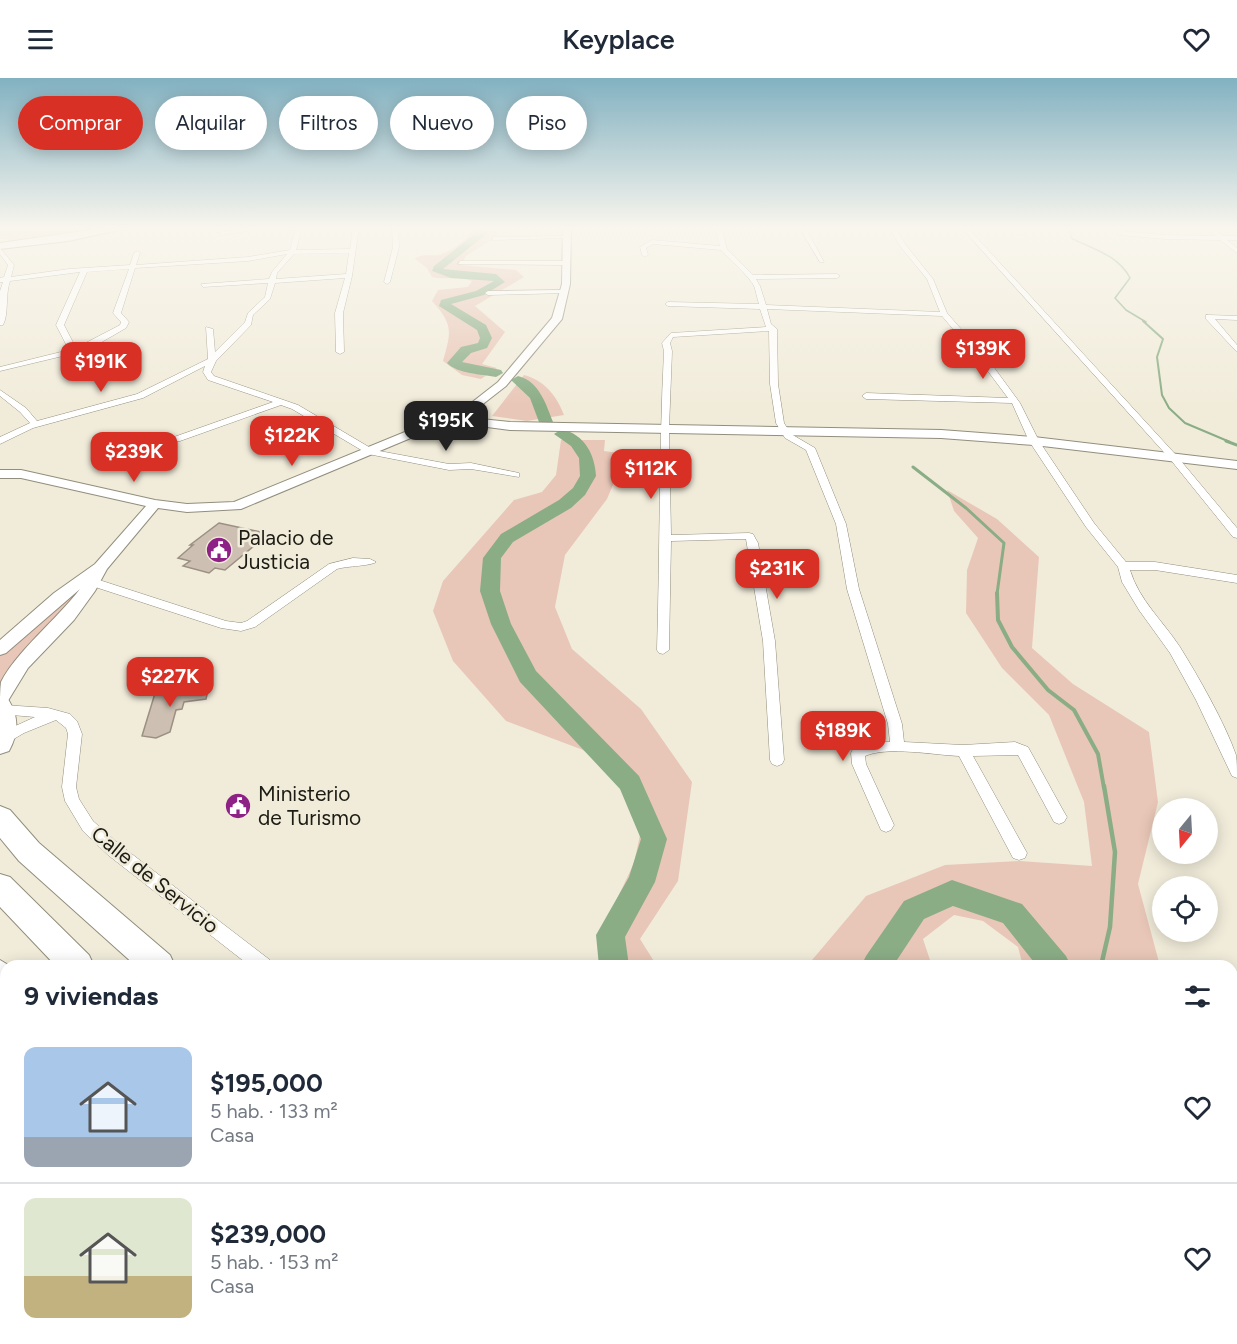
<!DOCTYPE html>
<html lang="es">
<meta charset="utf-8">
<style>
:root{--surface:#fff;--page:#f2f2f3;--text:#1f2937;--muted:#747a83;--line:#e0e1e3;--accent:#d93025}
body{margin:0;font-family:Figtree,sans-serif;background:var(--page);color:var(--text);height:100vh;display:flex;flex-direction:column;font-size:22px;white-space:nowrap}
*{box-sizing:border-box;margin:0}
p{font-size:20px;color:var(--muted)}
.icon{flex:none;width:33px;height:33px;fill:none;stroke:currentColor;stroke-width:2;stroke-linecap:round;stroke-linejoin:round}
.map{position:relative;flex:1;overflow:hidden}
.details{position:absolute;left:0px;top:882px;width:1238px;height:384px;display:flex;flex-direction:column;background:var(--surface);border-radius:18px 18px 0 0;box-shadow:0 3px 15px #0003}
.details>*{flex:none}
.hud{position:absolute;left:18px;top:18px;width:600px;height:54px;display:flex;gap:12px}
.needle{width:39px;rotate:198deg}
.controls{position:absolute;left:1152px;top:720px;display:grid;gap:12px}
.controls a{display:grid;place-items:center;width:66px;height:66px;border-radius:50%;background:var(--surface);box-shadow:0 3px 15px #0003;font-size:30px}
.price{position:absolute;translate:-50% -51px;padding:0 14px;border-radius:12px;background:var(--accent);color:#fff;font-size:20px;line-height:39px;filter:drop-shadow(0 2px 3px #0008)}
.price::after{content:'';position:absolute;left:50%;top:36px;width:18px;height:14px;margin-left:-9px;background:inherit;clip-path:polygon(0 0,100% 0,50% 100%)}
.price.selected{background:#222;color:#fff}
ul{padding:0;list-style:none}
li{display:flex;align-items:center;gap:18px;height:150px;padding:0 24px}
li+li{border-top:2px solid var(--line)}
li span{display:grid;place-items:center;flex:none;width:168px;height:120px;border-radius:12px;color:#555}
li>.icon{margin-inline-start:auto}
span .icon{width:72px;height:72px;fill:#fffc;stroke-width:1}
li b{font-size:26px}
h2{display:flex;justify-content:space-between;align-items:center;height:72px;padding:0 24px;font-size:26px}
.pill{padding:0 21px;border-radius:27px;background:var(--surface);box-shadow:0 3px 15px #0003;font-size:21px;line-height:54px}
.pill.selected{background:var(--accent);color:#fff}
header{display:flex;justify-content:space-between;align-items:center;height:78px;padding:0 24px;background:var(--surface);font-size:27px;font-weight:600}
.map>svg:first-child{display:block}
.green{fill:#e9c7b8}
.lines{fill:none;stroke-linecap:round;stroke-linejoin:round}
.stream-far4{stroke:#8aad86;stroke-width:1.5}
.stream-far3{stroke:#8aad86;stroke-width:2}
.stream-far2{stroke:#8aad86;stroke-width:3}
.stream-far1{stroke:#8aad86;stroke-width:4}
.stream{stroke:#8aad86;stroke-width:4.5}
.river{fill:#8aad86;fill-rule:evenodd}
.building{fill:#cdc0b2;stroke:#9c9083;stroke-width:1.5}
.minor-casing{stroke:#928e7d;stroke-width:1}
.tertiary-casing{stroke:#928e7d;stroke-width:2}
.primary-casing{stroke:#928e7d;stroke-width:2}
.trunk-casing{stroke:#928e7d;stroke-width:2}
.minor{fill:#fff;fill-rule:evenodd}
.tertiary{fill:#fff;fill-rule:evenodd}
.primary{fill:#fff;fill-rule:evenodd}
.trunk{fill:#fff;fill-rule:evenodd}
.labels{text-anchor:middle;stroke-width:5;stroke-linejoin:round;paint-order:stroke}
.poi-label{font-size:21px;fill:#1c1b14;stroke:#f1ecda;text-anchor:start}
.street-label{font-size:21px;fill:#1c1b14;stroke:#f1ecda}
</style>
<header><svg class="icon" aria-label="menu" viewBox="0 0 24 24"><path d="M4 6h16M4 12h16M4 18h16"/></svg>Keyplace<svg class="icon" aria-label="heart" viewBox="0 0 24 24"><path d="M12 20l-8-8c-3-5 5-10 8-4 3-6 11-1 8 4z"/></svg></header>
<div class="map">
<svg width="1237" height="1266" viewBox="0 0 1237 1266">
<rect width="100%" height="100%" fill="#f1ecda"/>
<path class="green" d="M0,149H105L12,162L0,160Z
M475,149H495L497,158L466,178L461,187L516,192L524,199L475,228L505,254L482,286L497,290L481,301L462,297L443,283C451,254 454,247 432,223L438,212L468,209L472,203C460,198 445,202 432,199L427,190L415,181C423,175 429,178 438,177C450,175 470,159 475,149Z
M524,297C544,302 557,318 564,337L527,343L492,338Z
M561,362H605L604,373L626,376L607,421L565,477L555,529L572,571L641,631L692,704L678,803L640,861L657,888H602L598,861L634,785L643,743L625,705L583,672L506,643L453,583L433,533L443,503L514,422L542,414L556,397Z
M947,412L997,441L1039,479L1032,570L1073,606L1149,654L1158,724L1138,806L1160,888H1023L1018,869L983,843L954,837L923,861L932,888H807L866,818L945,787L1020,783L1092,788L1084,724L1049,637L1002,590L966,535L967,492L978,460L954,433Z
M88,501L80,516L7,599L0,611V575Z
M1232,1002L1237,1007V1225L1232,1226Z"/>
<g class="lines">
<path class="stream-far4" d="M1070,149L1071,160C1093,171 1118,177 1130,200L1115,220L1126,232L1146,244"/>
<path class="stream-far3" d="M1143,243L1163,261L1157,279L1162,317L1169,330L1185,345L1230,364"/>
<path class="stream-far2" d="M1226,363L1237,367
M913,389L966,430L1004,465L997,516"/>
<path class="stream-far1" d="M997,515L998,542L1012,569L1048,612L1074,632L1098,676L1104,710"/>
<path class="stream" d="M1101,888L1110,849L1115,774L1104,708"/>
<path class="river" d="M477,149H487L484,158L443,191L496,196L505,204L484,217L451,226L486,247L492,260L487,270L471,275L462,284L501,292L503,295L496,299C481,296 458,296 447,285L461,269L478,265L480,260L477,252L439,228L441,222L476,213L494,203L451,200L432,193L434,188L476,155Z
M518,298C539,303 546,326 553,344L551,347H541L539,344L530,320L511,302Z
M562,351C585,357 595,377 596,398L585,417L571,430L513,464L501,480L500,513L511,546L536,593L639,698L667,761L655,804L625,859L629,888H599L596,857L629,799L641,761L620,711L520,604L491,546L480,513L483,480L501,456L559,422L573,410L580,398L579,380L571,368L554,356Z
M952,802L1022,826L1066,878L1071,888H1037L1003,845L953,828L924,841L893,888H861L866,878L904,823Z
M1237,1152V1190L1232,1192V1155Z"/>
</g>
<path class="building" d="M219,445L265,455L257,462L260,463L225,492L215,490L209,495L183,488L190,483L178,480L193,467H190Z
M190,607L188,612L209,607L206,621L184,624L182,631L176,632L170,654L156,660L142,658L156,612Z"/>
<g class="lines">
<g class="minor-casing">
<path id="minor" d="M254,149H275L221,157L218,155Z
M296,149H302L296,172L350,171L353,149H359L352,198L343,235L344,274L340,276L336,274L335,235L345,200L275,205L270,221L253,237L251,247L216,283L211,294L214,298L298,327L374,372L449,386L471,385L519,395V399L471,391L449,392L368,376L292,331L281,327L180,363H174V359L273,324L208,302L203,294L205,288L143,320L33,350L0,366V359L30,345L20,334L0,318V312L26,330L37,343L137,316L208,281L206,249L213,251L215,274L245,244L248,235L265,219L268,205L203,209L201,206L269,201L272,194L287,176L248,183L135,190L121,235L129,244L126,250L88,272L0,293V289L69,272L56,247L80,194L10,203C5,217 9,236 3,247H0V213L3,204H0V200L4,199L8,187L0,176V170L14,187L11,199L69,191L130,187L134,175L137,173L140,175L136,187L248,179L290,172ZM349,175L346,196L276,201L277,195L294,176ZM129,191L113,235L121,244L120,247L76,270L64,247L87,194Z
M392,149H398L399,169L390,204L387,206L384,204L393,169Z
M715,149H721L727,171L753,197L837,196L840,198L837,200L756,201L760,208L766,227L940,234L927,201L900,168L889,149H895L905,166L933,201L947,235L990,284L1020,325L1039,363L1094,445L1126,484H1155L1237,497V505L1155,492H1130C1139,522 1163,543 1180,569C1198,598 1225,645 1236,677C1237,684 1237,693 1237,700L1232,698L1196,622L1170,575L1139,532L1122,504L1118,489L1086,449L1029,363L1012,325L866,321L862,318L866,315L1008,320L984,288L942,238L767,231L771,246L777,251L778,306L784,345L791,356L815,370L846,446L859,511L902,646L904,664L963,667L1015,664L1028,669L1064,734L1067,739L1064,744L1059,746L1054,744L1018,677L973,678L1027,775L1025,780L1019,782L1013,780L959,678C934,677 888,668 865,678L866,686L894,747L891,752L886,754L881,752L852,686L851,675L853,671L870,664H890L888,646L847,511L836,446L806,372L785,360L776,345L770,306L769,253L673,259L670,265L672,273L669,350L671,457L749,455L753,456L758,465L775,563L784,682L782,686L777,688L772,686L770,682L763,563L746,461L671,463L669,572L663,576L659,575L657,572C660,472 659,373 664,273L662,265L671,255L766,249L760,231L668,228L665,226L668,224L759,226C757,220 756,213 754,208C750,199 729,181 721,172L653,166L646,170L648,177L645,179L642,177L640,169L652,162L720,168Z
M799,149H805L824,184H820Z
M961,149H967L1176,377L1237,450V460L1233,459L1170,381Z
M1112,149H1118L1122,153L1165,157L1216,158L1206,149H1213L1223,158H1237V162H1227L1237,170V175L1220,162L1165,161L1120,157Z
M494,159L568,158L571,160L492,162Z
M460,183H565L568,185L565,187L458,186Z
M565,212L567,215L488,217L485,215L488,213Z
M1209,237L1237,238V242L1215,241L1237,267V274L1206,241V237Z
M353,480L370,481L376,484C371,488 347,488 337,491L255,549L241,553L221,550L89,507L87,504L93,500L226,543L241,545L247,543L329,486Z
M3,627L48,630L70,636L77,643L82,656L76,709L79,721L93,743L120,767L270,882L273,888H250L108,777L83,753L65,723L62,709L68,656L66,650L56,642L24,655L7,665L0,666V655L35,639L0,636V628Z
M696,1260H723L726,1266H699Z"/>
</g>
<g class="tertiary-casing">
<path id="tertiary" d="M563,149H571L570,206L562,241L506,308L474,333L462,339L510,344L941,352L1034,359L1237,383V391L1034,367L941,360L510,352L449,344L241,431L187,434L158,430L107,491L95,513L74,542L28,590L6,626L0,628C0,621 0,611 1,604C16,574 58,540 80,511L6,575L0,577V562L54,515L95,486L146,428L21,400H0V392H21L155,422L187,426L234,424L466,329L498,304L552,240L562,206Z
M0,882L10,888H6V914L0,911Z
M261,1260H295L298,1266H264Z"/>
</g>
<g class="primary-casing">
<path id="primary" d="M111,149H133L68,163L0,171V165Z"/>
</g>
<g class="trunk-casing">
<path id="trunk" d="M0,618L8,621C19,639 19,654 9,673L0,676Z
M0,728L10,732L39,765L170,877L175,888H136L19,783L0,760Z
M0,796L10,799L89,877L94,888H56L0,829Z
M366,1260H410L412,1266H368Z
M544,1260H590L592,1266H546Z"/>
</g>
<use href="#minor" class="minor"/>
<use href="#tertiary" class="tertiary"/>
<use href="#primary" class="primary"/>
<use href="#trunk" class="trunk"/>
</g>
<linearGradient id="sky" x2="0" y2="1"><stop stop-color="#82b1c1"/><stop offset="0.46" stop-color="#f9f6ee"/><stop offset="1" stop-color="#f9f6ee" stop-opacity="0"/></linearGradient>
<rect width="1237" height="327" fill="url(#sky)"/>
<defs>
<g id="civic-disc" transform="scale(1.35)"><circle r="9.5" fill="#8d2185" stroke="#f1ecda"/><path d="M-.6-6.5H3V-4.5H.6V-3L4-1V1h2V6H-6V1h2V-1L-.6-3ZM-1.2 2.5V6h2.4V2.5Z" fill="#fff"/></g>
</defs>
<g fill-rule="evenodd">
<use href="#civic-disc" x="219" y="472"/>
<use href="#civic-disc" x="238" y="728"/>
</g>
<g class="labels">
<g class="poi-label">
<text x="238" y="467">Palacio de<tspan x="238" dy="24">Justicia</tspan></text>
<text x="258" y="723">Ministerio<tspan x="258" dy="24">de Turismo</tspan></text>
</g>
<g class="street-label">
<text transform="translate(155 802) rotate(39)" y="7">Calle de Servicio</text>
</g>
</g>
</svg>
<div class="controls">
<a><svg class="needle" viewBox="-14 -14 28 28"><path d="M0-13l5 13h-10z" fill="#e53935"/><path d="M0 13l5-13h-10z" fill="#747a83"/></svg></a>
<a><svg class="icon" aria-label="locate" viewBox="0 0 24 24"><circle cx="12" cy="12" r="6"/><path d="M12 2v4M12 18v4M2 12h4M18 12h4"/></svg></a>
</div>
<b class="price" style="left:983px;top:302px">$139K</b>
<b class="price" style="left:101px;top:315px">$191K</b>
<b class="price selected" style="left:446px;top:374px">$195K</b>
<b class="price" style="left:292px;top:389px">$122K</b>
<b class="price" style="left:134px;top:405px">$239K</b>
<b class="price" style="left:651px;top:422px">$112K</b>
<b class="price" style="left:777px;top:522px">$231K</b>
<b class="price" style="left:170px;top:630px">$227K</b>
<b class="price" style="left:843px;top:684px">$189K</b>
<div class="hud">
<a class="pill selected">Comprar</a>
<a class="pill">Alquilar</a>
<a class="pill">Filtros</a>
<a class="pill">Nuevo</a>
<a class="pill">Piso</a>
</div>
<section class="details">
<h2>9 viviendas<svg class="icon" aria-label="filters" viewBox="0 0 24 24"><path d="M4 7h16M4 17h16"/><circle cx="9" cy="7" r="2"/><circle cx="15" cy="17" r="2"/></svg></h2>
<ul>
<li><span style="background:linear-gradient(#a9c7e8 75%,#9aa5b1 0)"><svg class="icon" aria-label="home" viewBox="0 0 24 24"><path d="M3 11l9-7 9 7M6 9v11h12V9"/></svg></span><div><b>$195,000</b><p>5 hab. · 133 m²</p><p>Casa</p></div><svg class="icon" aria-label="heart" viewBox="0 0 24 24"><path d="M12 20l-8-8c-3-5 5-10 8-4 3-6 11-1 8 4z"/></svg></li>
<li><span style="background:linear-gradient(#dfe7d0 65%,#c2b280 0)"><svg class="icon" aria-label="home" viewBox="0 0 24 24"><path d="M3 11l9-7 9 7M6 9v11h12V9"/></svg></span><div><b>$239,000</b><p>5 hab. · 153 m²</p><p>Casa</p></div><svg class="icon" aria-label="heart" viewBox="0 0 24 24"><path d="M12 20l-8-8c-3-5 5-10 8-4 3-6 11-1 8 4z"/></svg></li>
</ul>
</section>
</div>
